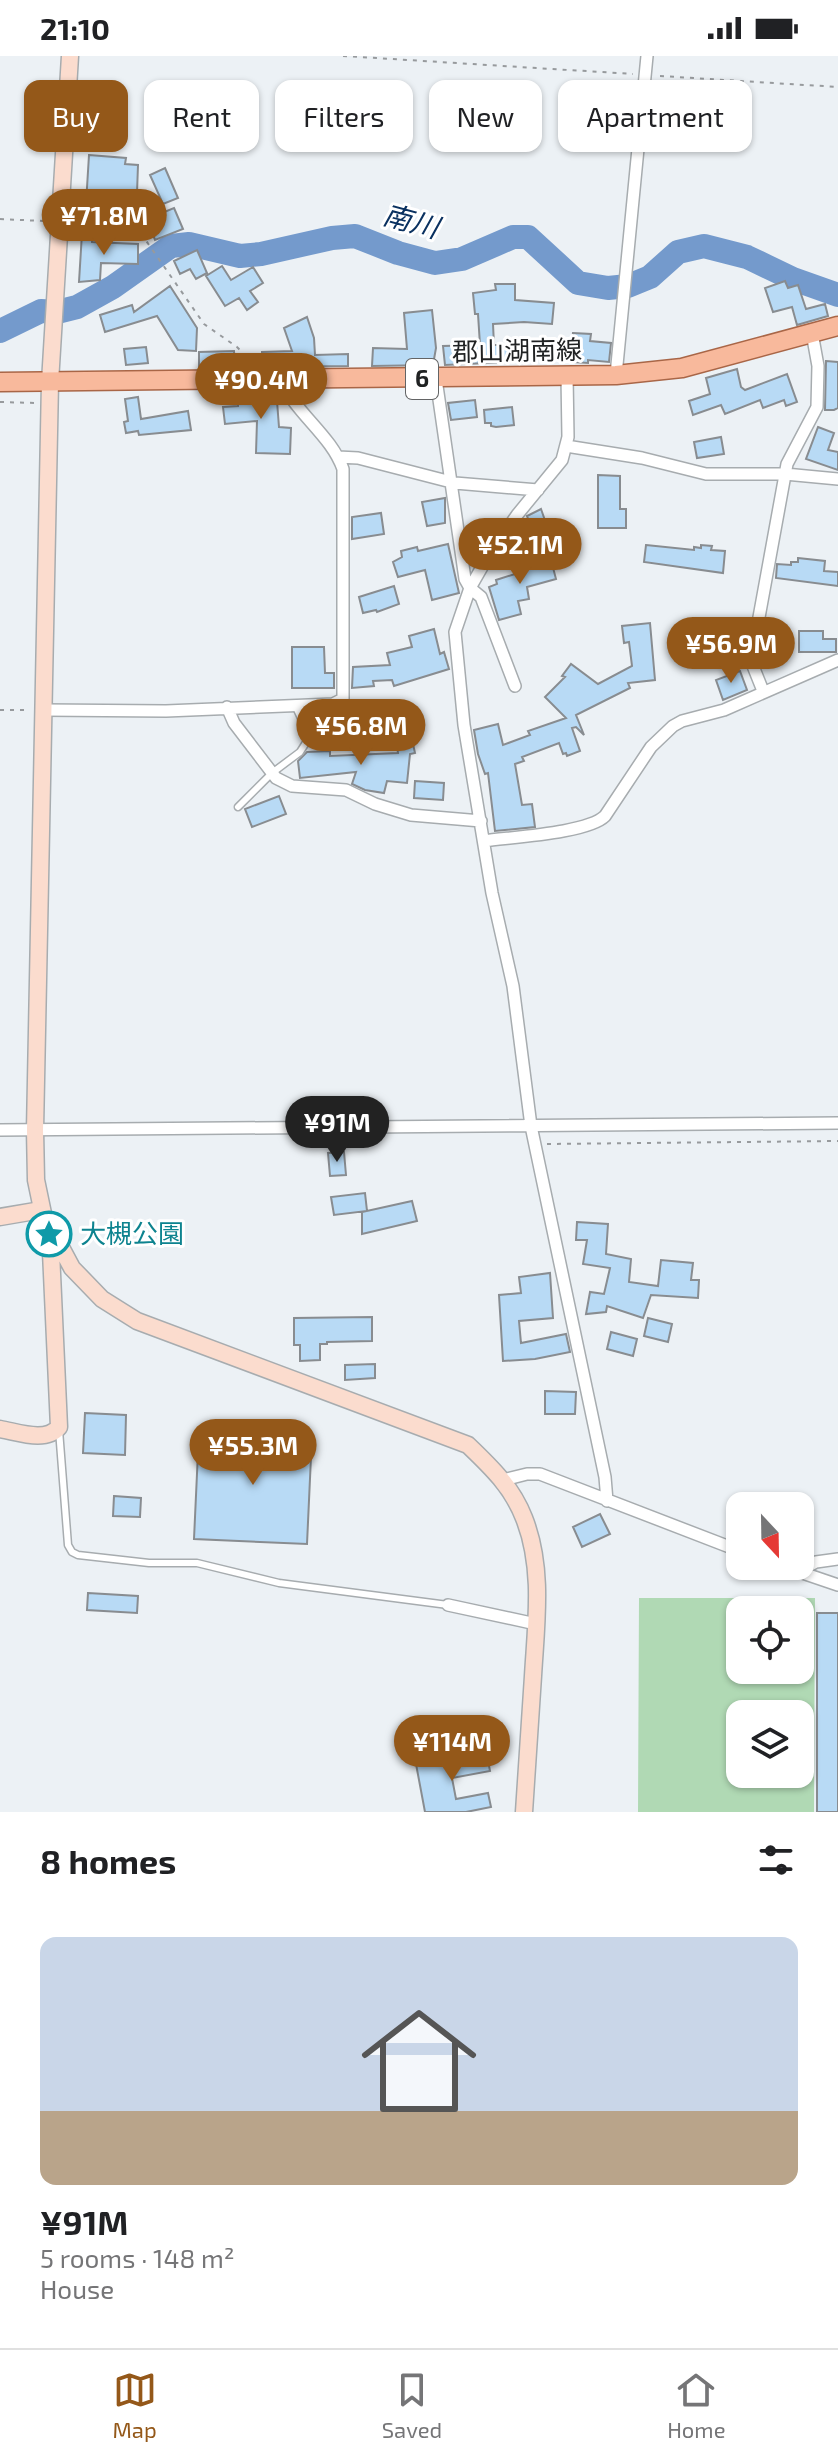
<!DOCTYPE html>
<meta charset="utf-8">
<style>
:root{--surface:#fff;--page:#f6f6f6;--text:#202124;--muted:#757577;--line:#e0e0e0;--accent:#945819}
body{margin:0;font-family:"Exo 2","Noto Sans JP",sans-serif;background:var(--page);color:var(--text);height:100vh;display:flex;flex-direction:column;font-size:30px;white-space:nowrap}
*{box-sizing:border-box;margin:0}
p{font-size:26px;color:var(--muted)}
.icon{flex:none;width:44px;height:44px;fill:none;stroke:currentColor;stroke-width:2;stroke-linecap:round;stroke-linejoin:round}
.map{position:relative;height:1756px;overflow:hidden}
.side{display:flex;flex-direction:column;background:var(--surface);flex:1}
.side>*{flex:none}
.banner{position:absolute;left:24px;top:24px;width:790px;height:72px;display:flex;gap:16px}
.needle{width:52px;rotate:158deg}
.buttons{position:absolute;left:726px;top:1436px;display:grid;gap:16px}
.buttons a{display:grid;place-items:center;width:88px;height:88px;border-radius:16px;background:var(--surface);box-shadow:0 2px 6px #0004;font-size:40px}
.price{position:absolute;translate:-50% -68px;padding:0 18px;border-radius:28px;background:var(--accent);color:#fff;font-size:26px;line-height:52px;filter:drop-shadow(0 2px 4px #0008)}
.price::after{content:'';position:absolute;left:50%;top:48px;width:24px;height:18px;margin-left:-12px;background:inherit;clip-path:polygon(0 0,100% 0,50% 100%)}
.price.active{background:#222;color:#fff}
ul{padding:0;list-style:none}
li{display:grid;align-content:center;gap:16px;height:424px;padding:0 40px}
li+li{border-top:2px solid var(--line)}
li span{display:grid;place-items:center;height:248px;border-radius:16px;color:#555}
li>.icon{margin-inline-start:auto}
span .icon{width:144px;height:144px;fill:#fffc;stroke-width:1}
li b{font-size:34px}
h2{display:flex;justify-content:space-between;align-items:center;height:96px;padding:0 40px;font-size:34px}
.tag{padding:0 28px;border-radius:16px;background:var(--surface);box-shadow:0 2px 6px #0004;font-size:28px;line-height:72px}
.tag.active{background:var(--accent);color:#fff}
.status{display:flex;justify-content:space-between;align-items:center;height:56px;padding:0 40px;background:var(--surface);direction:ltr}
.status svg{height:22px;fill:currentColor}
.dock{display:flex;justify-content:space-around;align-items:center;height:112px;border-top:2px solid var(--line);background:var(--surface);font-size:22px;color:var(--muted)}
.dock a{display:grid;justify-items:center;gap:4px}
.dock .active{color:var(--accent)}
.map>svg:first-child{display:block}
.green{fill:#b0d9b4;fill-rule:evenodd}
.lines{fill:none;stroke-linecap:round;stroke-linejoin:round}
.river{stroke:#749acc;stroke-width:24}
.building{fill:#b8daf5;stroke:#888c90;stroke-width:2}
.lane-casing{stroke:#a7acaf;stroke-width:9}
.street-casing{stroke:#a7acaf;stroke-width:14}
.secondary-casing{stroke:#a7acaf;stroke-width:19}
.primary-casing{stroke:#a96647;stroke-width:21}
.path{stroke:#979a9d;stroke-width:2;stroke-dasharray:4 6;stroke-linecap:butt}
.lane{stroke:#fff;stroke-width:6}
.street{stroke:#fff;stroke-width:11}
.secondary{stroke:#fbdcce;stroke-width:16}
.primary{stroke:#f8b99c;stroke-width:18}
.labels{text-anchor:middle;stroke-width:6;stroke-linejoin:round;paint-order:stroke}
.shield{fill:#fff;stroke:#636465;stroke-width:2}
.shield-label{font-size:24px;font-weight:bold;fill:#202223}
.street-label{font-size:26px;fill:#202223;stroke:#fff}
.culture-label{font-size:26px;fill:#0d838f;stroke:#fff;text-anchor:start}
.water-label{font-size:28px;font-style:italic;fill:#0a3160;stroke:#fff}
</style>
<div class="status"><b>21:10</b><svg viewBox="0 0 49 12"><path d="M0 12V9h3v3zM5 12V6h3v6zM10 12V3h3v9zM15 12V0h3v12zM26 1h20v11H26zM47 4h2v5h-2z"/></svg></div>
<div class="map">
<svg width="838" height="1756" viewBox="0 0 838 1756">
<rect width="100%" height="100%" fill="#ecf1f5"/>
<path class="green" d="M639,1542H815L814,1756H638ZM740,1554H800V1614H740ZM740,1658H800V1718H740Z"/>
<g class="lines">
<path class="river" d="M0,275L41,255L57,256L77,251L113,231L171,190L189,188L240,200L261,198L332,182L355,180L398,197L435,207L462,203L513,181H528L578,227L608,232L628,230L650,221L678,196L704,190L747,201L793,223L838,239"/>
</g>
<path class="building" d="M89,99L126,102L125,108L138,109L137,137L123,136L121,166L85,164Z
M165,112L178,142L163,148L150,119Z
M174,152L183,173L155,184L147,163Z
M82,177L92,178V186L138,188V208L101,207L100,224L79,226Z
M197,194L207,217L196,223L190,213L180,218L174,205Z
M222,210L231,224L253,211L263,227L250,235L258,246L247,254L239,242L225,250L206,220Z
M785,225L788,232L798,229L806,253L825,248L828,260L797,269L792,251L773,256L765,232Z
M495,228H515V244L554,247L552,268L524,266L493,268L494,289H509V306L445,309L443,290L480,289L478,258H475L473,237L496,234Z
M170,230L197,272L196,295L178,294L157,260L105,276L100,259L132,249L134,256Z
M432,254L436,292L433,309L372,310L373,292L407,293L404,257Z
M307,261L314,282L315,299L348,298V310L262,311V296L292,295L284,272Z
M573,277L591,278L590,285L611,287L609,306L588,304V307L573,306L574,296H565L566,284L572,285Z
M146,291L148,307L126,309L124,293Z
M234,295L235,311L199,312V296Z
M826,305L838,306V352L834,354H825Z
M737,313L741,331L745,334L787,318L797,346L786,350L784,344L763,352L760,344L725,358L721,349L693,359L689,345L710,338L706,322Z
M262,335H272L273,346L277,345L279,371L291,372L290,398L256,397L257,365L225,368L223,351L238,350V337Z
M138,341L141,363L188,355L191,374L139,379L138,375L126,377L124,366L128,365L125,343Z
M475,344L477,361L451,364L448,347Z
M512,351L514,369L496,371L491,370V367H485L484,354Z
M818,371L834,377L828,394L838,396V414L806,403Z
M721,381L724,398L697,402L694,386Z
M598,419L620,420V453H626V472H598Z
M445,442V467L427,470L422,446Z
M541,453L549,476L535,481L527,460Z
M381,457L384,478L352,483V461Z
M448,488L459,537L432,544L425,514L398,521L393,506L402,501L401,495L417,491L418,495Z
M646,489L694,494V491L701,492V489L712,490L711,494L725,495L723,517L644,506Z
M547,501L548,505L551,504L556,523L527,531L529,543L518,545L521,558L499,564L489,531L497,528L496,524L518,517L517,512L522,511L521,508Z
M798,502L825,505L824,515L838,516V530L776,522L777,508L791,509V506H798Z
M394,530L399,548L377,556L376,554L363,557L359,541Z
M650,567L655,624L628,627L630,632L576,659L584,679L576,671L572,672L580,695L567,700L566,697L563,698L559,687L522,701L524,705L515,708L522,749L532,748L535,771L495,775L488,717L485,718L478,698L474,674L498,668L503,689L530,679L528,675L566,662L545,641L565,621L562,620L571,608L598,628L632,610L629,586L624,587L622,570Z
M434,573L440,598L444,596L449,613L394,630L392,624L373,625L374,630L352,632L353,611L390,609L387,597L412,591L409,580Z
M799,575H823V583H836V596H799Z
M292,591H324L325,617H334V632H292Z
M740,615L747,634L723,644L716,624Z
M339,655L341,676L317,679L314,657Z
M413,688L415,697L410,698L407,727L387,725L384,737L365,734L352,728L356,716L300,722L298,705L307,696L330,695V700L398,697L397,690Z
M415,725L444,727L443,744L414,742Z
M279,740L286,758L252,771L245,753Z
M344,1096L346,1119L330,1120L328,1097Z
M365,1137L367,1155L334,1159L331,1141Z
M412,1145L417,1165L362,1178V1156Z
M577,1166L608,1168L606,1198L631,1203L629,1226L658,1230L661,1204L693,1207L691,1224H699L698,1242L651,1239L643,1262L607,1250L606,1256L586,1258L590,1236L604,1238L610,1212L583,1208L587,1184H576Z
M550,1217L553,1262L519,1265L521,1287L566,1278L570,1296L535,1303L503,1305L499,1239L521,1237L519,1221Z
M372,1261V1285L327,1286V1288H320V1304L300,1305V1289H294V1262Z
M648,1262L672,1268L668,1286L644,1280Z
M611,1276L637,1283L633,1300L607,1293Z
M375,1308V1322L345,1324V1309Z
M545,1335L576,1336L575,1358H545Z
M85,1357L126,1359L125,1399L83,1397Z
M199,1374L312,1379L307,1488L194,1483Z
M114,1440L141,1442L140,1461L113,1460Z
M600,1458L610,1478L582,1491L573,1471Z
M88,1537L138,1540L137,1557L87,1554Z
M817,1557H838V1756H817Z
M486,1694L490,1715L452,1722L456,1743L488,1737L491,1751L466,1756H425L416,1708Z"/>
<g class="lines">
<g class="lane-casing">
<path id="lane" d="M238,751L272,717L300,696L307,685V675L295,649
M59,1374L68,1489L72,1496L78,1499L149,1507H197L279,1527L448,1549"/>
</g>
<g class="street-casing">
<path id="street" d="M616,319L647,0
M567,320L568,381L562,404L517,459L486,504L470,532L455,576L464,669L492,837L513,930L531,1070L605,1421L607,1445
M436,323L465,523L470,532L481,541L515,630
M566,390L642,402L706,418H785L838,423
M338,401L358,402L455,427L538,434
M763,635L751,605L787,408L817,351L818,310L812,277
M227,651L234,667L276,722L292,730L346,734L375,748L411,759L481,765
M44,654L166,655L333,648L343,643V413C331,379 296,358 282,325
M484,785C511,781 588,777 605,760L651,691L673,670L682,665L724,654L838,604
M0,1074L838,1067
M503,1424L527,1418H540L740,1495
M782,1510L838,1529
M798,1516L816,1506L838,1503
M448,1549L536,1568"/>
</g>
<g class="secondary-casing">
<path id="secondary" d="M0,1161L41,1154L72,1212L102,1243L137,1265L468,1389C491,1411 512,1431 524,1462C544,1512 536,1568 533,1620C530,1666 527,1711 524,1756
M0,1373C18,1376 46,1387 59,1371L51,1196L36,1124L35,1074L50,326L70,0"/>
</g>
<g class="primary-casing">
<path id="primary" d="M0,326L616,319L682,312L838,270"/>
</g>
<path class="path" d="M343,0L633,18
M660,20L838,31
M0,163L43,165
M73,167L133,172L140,176L204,268L237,291L252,306
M0,346L36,347
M0,654H27
M547,1088L838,1085"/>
<use href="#lane" class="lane"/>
<use href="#street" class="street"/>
<use href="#secondary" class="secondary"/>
<use href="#primary" class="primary"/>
</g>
<defs>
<g id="sight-ring" transform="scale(2.3)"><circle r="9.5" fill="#fff" stroke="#0f9aa8" stroke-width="1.5"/><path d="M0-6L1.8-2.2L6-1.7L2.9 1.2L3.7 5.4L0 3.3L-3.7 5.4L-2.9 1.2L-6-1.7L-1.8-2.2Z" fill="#0f9aa8"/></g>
</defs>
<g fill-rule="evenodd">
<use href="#sight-ring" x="49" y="1178"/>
</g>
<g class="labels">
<rect class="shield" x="406" y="303" width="32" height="40" rx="6"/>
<g class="shield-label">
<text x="422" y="331">6</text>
</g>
<g class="street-label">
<text transform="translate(517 295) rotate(-1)" y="9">郡山湖南線</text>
</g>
<g class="culture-label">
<text x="80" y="1187">大槻公園</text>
</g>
<g class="water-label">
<text transform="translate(411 165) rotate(15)" y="10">南川</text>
</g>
</g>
</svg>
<div class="buttons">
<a><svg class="needle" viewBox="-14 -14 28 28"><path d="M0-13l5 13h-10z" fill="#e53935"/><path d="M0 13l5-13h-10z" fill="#757577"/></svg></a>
<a><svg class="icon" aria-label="locate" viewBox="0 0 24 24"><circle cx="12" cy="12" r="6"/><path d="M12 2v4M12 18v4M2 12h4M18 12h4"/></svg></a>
<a><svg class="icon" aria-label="layers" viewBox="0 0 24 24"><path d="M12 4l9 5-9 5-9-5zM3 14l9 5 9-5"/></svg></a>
</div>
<b class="price" style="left:104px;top:201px">¥71.8M</b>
<b class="price" style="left:261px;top:365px">¥90.4M</b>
<b class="price" style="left:520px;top:530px">¥52.1M</b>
<b class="price" style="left:731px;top:629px">¥56.9M</b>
<b class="price" style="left:361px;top:711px">¥56.8M</b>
<b class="price active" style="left:337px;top:1108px">¥91M</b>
<b class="price" style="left:253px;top:1431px">¥55.3M</b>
<b class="price" style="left:452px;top:1727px">¥114M</b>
<div class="banner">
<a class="tag active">Buy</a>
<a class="tag">Rent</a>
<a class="tag">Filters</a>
<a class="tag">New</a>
<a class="tag">Apartment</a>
</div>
</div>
<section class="side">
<h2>8 homes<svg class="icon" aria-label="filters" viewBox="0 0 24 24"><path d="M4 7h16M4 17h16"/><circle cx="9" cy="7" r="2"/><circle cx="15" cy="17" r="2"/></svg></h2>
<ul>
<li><span style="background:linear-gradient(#c9d6e8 70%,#b9a48a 0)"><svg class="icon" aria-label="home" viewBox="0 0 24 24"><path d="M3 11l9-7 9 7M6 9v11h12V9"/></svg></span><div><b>¥91M</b><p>5 rooms · 148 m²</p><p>House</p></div></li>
</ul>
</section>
<nav class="dock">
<a class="active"><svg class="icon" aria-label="map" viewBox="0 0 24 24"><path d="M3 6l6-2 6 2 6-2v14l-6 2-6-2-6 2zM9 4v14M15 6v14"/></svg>Map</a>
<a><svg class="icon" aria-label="saved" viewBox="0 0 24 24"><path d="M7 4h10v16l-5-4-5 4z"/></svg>Saved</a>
<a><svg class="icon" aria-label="home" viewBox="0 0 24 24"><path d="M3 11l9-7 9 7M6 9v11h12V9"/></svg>Home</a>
</nav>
